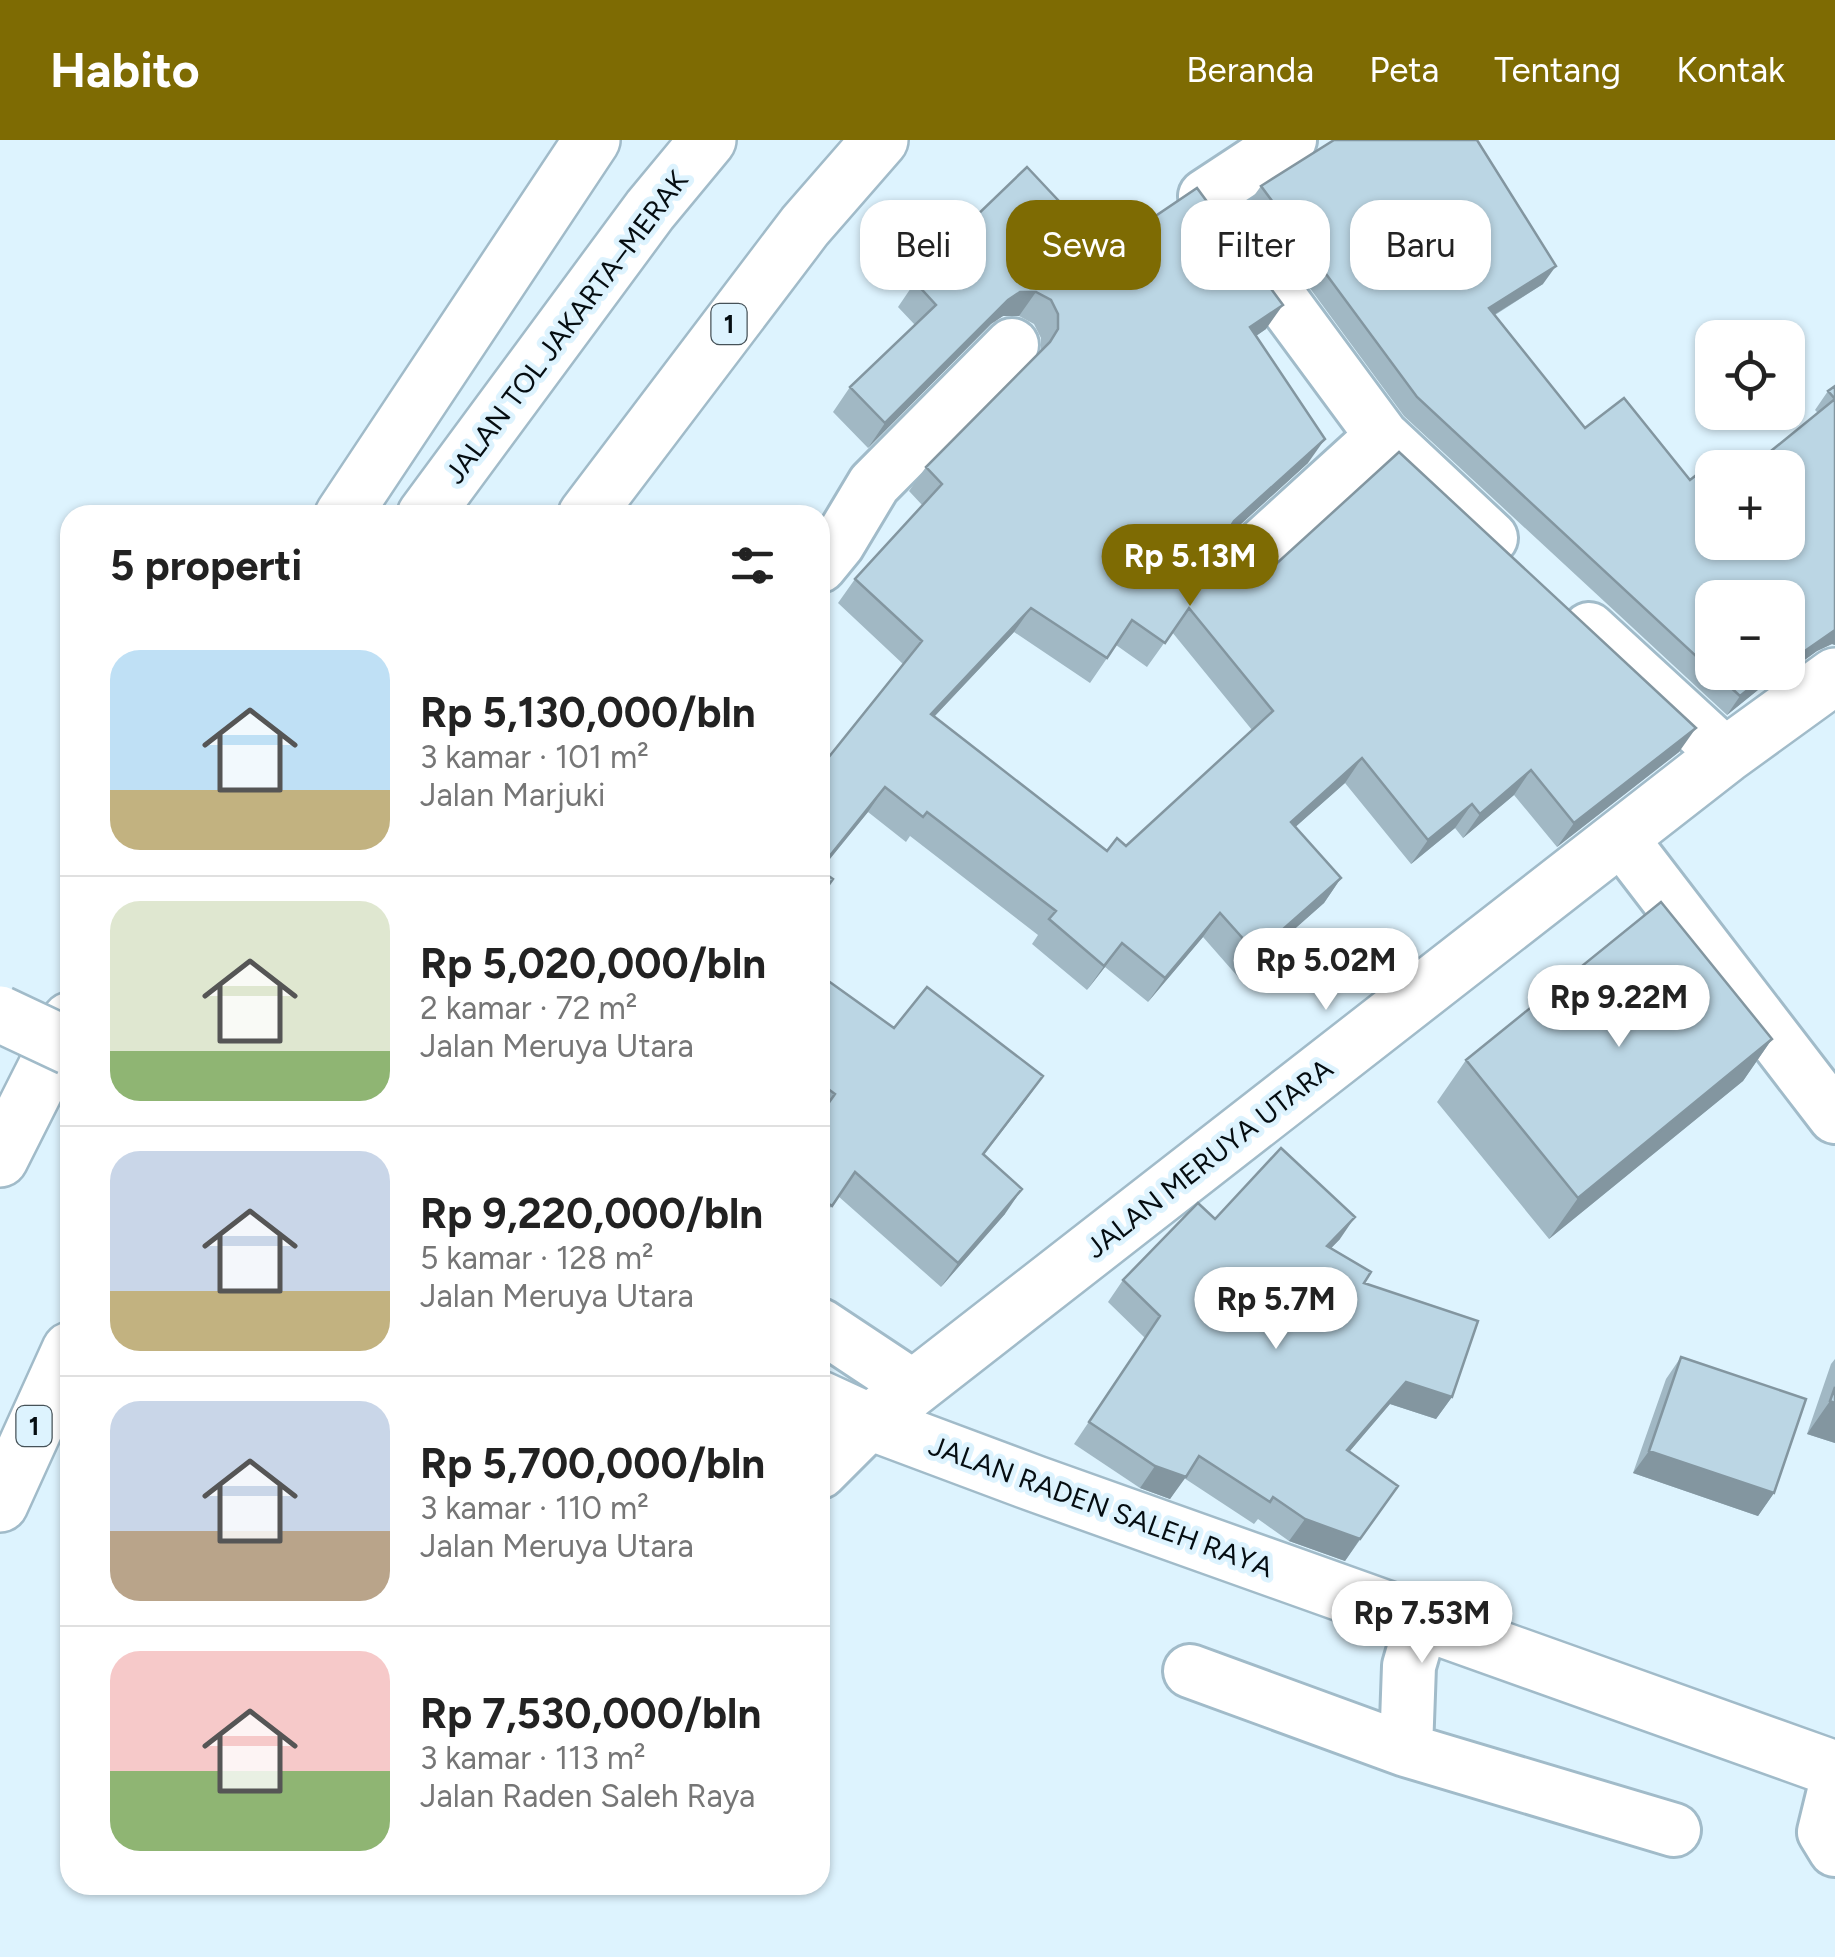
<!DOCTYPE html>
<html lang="id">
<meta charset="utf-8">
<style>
:root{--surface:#fff;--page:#f6f6f6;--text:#222;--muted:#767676;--line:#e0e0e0;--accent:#7e6b03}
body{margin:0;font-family:Figtree,sans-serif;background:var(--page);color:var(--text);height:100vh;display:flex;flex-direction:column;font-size:38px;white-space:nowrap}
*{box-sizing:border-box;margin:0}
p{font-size:32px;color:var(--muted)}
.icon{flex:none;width:55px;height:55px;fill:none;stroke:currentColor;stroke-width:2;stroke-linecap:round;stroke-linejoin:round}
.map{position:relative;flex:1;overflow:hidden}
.panel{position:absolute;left:60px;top:365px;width:770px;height:1390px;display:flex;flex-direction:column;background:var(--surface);border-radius:30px;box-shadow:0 2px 8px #0004}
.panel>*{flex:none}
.guide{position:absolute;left:860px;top:60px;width:825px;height:90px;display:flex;gap:20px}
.buttons{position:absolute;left:1695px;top:180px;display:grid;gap:20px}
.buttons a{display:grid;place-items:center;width:110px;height:110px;border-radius:20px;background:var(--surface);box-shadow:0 2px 8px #0004;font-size:50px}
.price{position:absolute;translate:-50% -85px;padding:0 22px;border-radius:35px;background:#fff;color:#222;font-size:32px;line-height:65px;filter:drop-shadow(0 2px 5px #0008)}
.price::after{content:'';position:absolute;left:50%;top:60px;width:30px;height:22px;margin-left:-15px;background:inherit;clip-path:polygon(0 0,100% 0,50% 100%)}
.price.active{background:var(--accent);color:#fff}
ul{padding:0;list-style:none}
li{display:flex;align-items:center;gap:30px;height:250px;padding:0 50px}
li+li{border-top:2px solid var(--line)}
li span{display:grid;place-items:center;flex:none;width:280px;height:200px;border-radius:30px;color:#555}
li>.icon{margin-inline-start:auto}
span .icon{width:120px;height:120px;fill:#fffc;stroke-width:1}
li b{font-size:42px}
h2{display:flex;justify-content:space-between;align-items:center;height:120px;padding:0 50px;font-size:42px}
.tag{padding:0 35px;border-radius:30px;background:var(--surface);box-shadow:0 2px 8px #0004;font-size:35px;line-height:90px}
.tag.active{background:var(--accent);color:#fff}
header{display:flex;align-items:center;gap:60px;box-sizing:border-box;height:140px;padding:0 50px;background:var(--accent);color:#fff}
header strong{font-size:48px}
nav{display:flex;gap:55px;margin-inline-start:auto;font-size:35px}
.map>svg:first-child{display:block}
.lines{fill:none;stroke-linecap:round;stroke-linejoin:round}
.minor-casing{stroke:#a1bbc9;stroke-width:58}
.major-casing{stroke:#a1bbc9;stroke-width:60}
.highway-casing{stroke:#a1bbc9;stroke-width:60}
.minor{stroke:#fff;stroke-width:52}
.major{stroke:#fff;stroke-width:55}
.highway{stroke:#fff;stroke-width:55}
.major-bridge-casing{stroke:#a1bbc9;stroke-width:60;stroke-linecap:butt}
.major-bridge{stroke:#fff;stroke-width:55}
.wall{fill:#a1b8c4;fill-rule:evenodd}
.shaded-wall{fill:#8396a0}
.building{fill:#bbd6e4;stroke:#8396a0;stroke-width:2.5;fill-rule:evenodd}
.labels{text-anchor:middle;stroke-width:10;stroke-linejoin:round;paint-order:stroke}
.shield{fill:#ddf3fe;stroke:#465258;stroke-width:2.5}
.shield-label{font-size:25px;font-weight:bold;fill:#050d11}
.street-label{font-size:28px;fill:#050d11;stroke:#ddf3fe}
</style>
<header>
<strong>Habito</strong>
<nav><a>Beranda</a><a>Peta</a><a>Tentang</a><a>Kontak</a></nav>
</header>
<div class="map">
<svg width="1835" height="1817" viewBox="0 0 1835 1817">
<rect width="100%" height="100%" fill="#ddf3fe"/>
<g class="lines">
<g class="minor-casing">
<path id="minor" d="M1290,0L1205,56L1382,296L1491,398
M820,426L838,404L874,344L1012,205
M1238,427L1382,296
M1589,489L1726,615
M1621,698L1835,977
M820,1185L915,1248
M820,1332L870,1282
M1422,1481L1409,1526L1406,1610L1674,1690
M1190,1531L1406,1610
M1835,1647L1824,1692L1835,1710"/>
</g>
<g class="major-casing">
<path id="major" d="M820,1259L870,1282L1036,1344L1835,1629
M870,1282L1726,615L1835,536"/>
</g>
<g class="highway-casing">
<path id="highway" d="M343,375L592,0
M425,375L650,70L708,0
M586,375L805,86L880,0
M0,1019L70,880
M0,1364L70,1210"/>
</g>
<use href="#minor" class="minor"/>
<use href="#major" class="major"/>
<use href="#highway" class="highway"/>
<g class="major-bridge-casing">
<path id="major-bridge" d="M0,874L70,907"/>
</g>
<use href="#major-bridge" class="major-bridge"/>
</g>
<path class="wall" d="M1261,46L1543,144L1495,175L1585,288L1690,340L1712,358L1818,273L1815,270L1828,251L1835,246V505L1832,504L1817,511L1788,532V458H1712V532H1787L1776,540L1774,537L1727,575L1404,276L1248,64Z
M973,79L1105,110L1266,189L1256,196L1308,323L1226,397V408L1234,423L1247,431L1679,612L1557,707L1514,655L1463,698L1455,688L1411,724L1345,643L1295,687L1341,738L1324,763L1239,838L1203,797L1148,862L1105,827L1087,850L1032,804L1038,795L910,696L906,702L868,672L821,730L820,757V628L903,524L838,463L855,439L923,366L909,351L926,327L1041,212V198L1034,184L1019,176H1003L991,184L868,308L833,272L850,247L915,185L898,167L915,142L956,102ZM1014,492L1090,543L1116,505L1147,527L1172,492L1252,590L1126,706L1107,711L934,577Z
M820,835L894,888L1026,960L984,1015L1005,1074L941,1147L838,1056L820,1083Z
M1772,899L1743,941L1549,1099L1437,962L1466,920Z
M1215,1079L1340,1099L1331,1108L1364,1143L1452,1257L1436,1279L1390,1264L1349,1312L1398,1346L1345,1421L1289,1401L1258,1379L1254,1384L1184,1338L1170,1359L1140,1348L1074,1304L1145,1198L1108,1162L1123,1140Z
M1681,1217L1774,1353L1758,1376L1633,1333L1666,1239Z
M1835,1219V1303L1807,1294L1831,1224Z"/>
<path class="shaded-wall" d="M1556,126L1543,144L1476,186L1489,168Z
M1020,152H1036L1019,176H1003L991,184L868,308L885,283L1008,160Z
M1283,165L1266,189L1233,212L1250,187Z
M1325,299L1308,323L1217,406L1234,381Z
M1031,468L1014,492L913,599L931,574Z
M1835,490V505L1832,504L1817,511L1788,532V524L1789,522Z
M1770,532H1777L1774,537L1727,575L1740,556Z
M1696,588L1679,612L1557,707L1574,683Z
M1362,618L1345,643L1274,706L1291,682Z
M1531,630L1514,655L1463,698L1480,674Z
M885,647L868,672L820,731V728Z
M1472,664L1455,688L1411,724L1428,700Z
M1341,738L1324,763L1239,838L1256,813Z
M1220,773L1203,797L1148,862L1165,838Z
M1122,803L1105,827L1087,850L1104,826Z
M1772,899L1743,941L1549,1099L1578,1058Z
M1043,936L1026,960L965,1038L983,1014Z
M1022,1049L1005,1074L941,1147L958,1123Z
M1355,1077L1340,1099L1312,1128L1327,1106Z
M1406,1242L1452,1257L1436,1279L1390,1264L1332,1332L1347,1310Z
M1830,1261L1835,1263V1303L1807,1294Z
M1649,1311L1774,1353L1758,1376L1633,1333Z
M1155,1326L1186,1337L1170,1359L1140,1348Z
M1305,1379L1360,1399L1345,1421L1289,1401Z"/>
<path class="building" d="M1334,0H1477L1556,126L1489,168L1585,288L1624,258L1690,340L1695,336L1712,358V402H1788V328H1750L1835,259L1828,251L1835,246V490L1789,522L1788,519V458H1712V531L1417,257L1261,46Z
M1027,27L1105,110L1197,48L1283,165L1250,187L1325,299L1234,381L1226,394V408L1234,423L1247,431L1260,432L1275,425L1399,312L1696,588L1574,683L1531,630L1480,674L1472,664L1428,700L1362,618L1291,682L1341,738L1256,813L1220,773L1165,838L1122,803L1104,826L1049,779L1056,771L927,672L923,677L885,647L820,728V628L922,501L855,439L942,344L926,327L1050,202L1058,189V174L1051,160L1036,152H1020L1008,160L885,283L850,247L936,165L915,142L977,83L973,79ZM1031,468L1107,518L1132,480L1165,503L1189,468L1273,571L1126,706L1117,698L1107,711L931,574Z
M1714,532H1770L1740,556Z
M820,730L833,739L820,757Z
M1661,762L1772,899L1578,1058L1466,920Z
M820,835L894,888L927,847L1043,936L983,1014L1022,1049L958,1123L855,1032L832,1066L820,1058V975L835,954L820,943Z
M1281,1008L1355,1077L1327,1106L1371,1132L1364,1143L1478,1181L1452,1257L1406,1242L1347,1310L1398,1346L1360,1399L1305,1379L1273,1357L1270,1362L1199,1316L1186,1337L1155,1326L1089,1282L1160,1176L1123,1140L1198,1063L1215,1079Z
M1681,1217L1806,1259L1774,1353L1649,1311Z
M1835,1247V1263L1830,1261Z"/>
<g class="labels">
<g class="shield">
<rect x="711.5" y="164" width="35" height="40" rx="8"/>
<rect x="16.5" y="1266" width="35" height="40" rx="8"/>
</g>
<g class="shield-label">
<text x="729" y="193">1</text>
<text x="34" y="1295">1</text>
</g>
<g class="street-label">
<text transform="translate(566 187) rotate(-53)" y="10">JALAN TOL JAKARTA–MERAK</text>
<text transform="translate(1209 1018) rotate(-38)" y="10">JALAN MERUYA UTARA</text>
<text transform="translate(1101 1366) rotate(20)" y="10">JALAN RADEN SALEH RAYA</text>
</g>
</g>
</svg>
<div class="buttons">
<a><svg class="icon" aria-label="locate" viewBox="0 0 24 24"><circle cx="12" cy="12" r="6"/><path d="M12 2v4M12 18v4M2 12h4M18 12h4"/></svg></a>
<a>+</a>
<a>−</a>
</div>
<b class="price active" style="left:1190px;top:469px">Rp 5.13M</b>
<b class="price" style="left:1326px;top:873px">Rp 5.02M</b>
<b class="price" style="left:1619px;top:910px">Rp 9.22M</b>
<b class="price" style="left:1276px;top:1212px">Rp 5.7M</b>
<b class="price" style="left:1422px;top:1526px">Rp 7.53M</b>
<div class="guide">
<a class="tag">Beli</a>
<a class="tag active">Sewa</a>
<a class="tag">Filter</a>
<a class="tag">Baru</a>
</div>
<section class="panel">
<h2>5 properti<svg class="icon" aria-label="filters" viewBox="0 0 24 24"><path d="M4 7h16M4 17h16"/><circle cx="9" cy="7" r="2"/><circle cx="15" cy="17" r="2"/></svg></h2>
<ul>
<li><span style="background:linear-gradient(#bfe0f5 70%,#c2b280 0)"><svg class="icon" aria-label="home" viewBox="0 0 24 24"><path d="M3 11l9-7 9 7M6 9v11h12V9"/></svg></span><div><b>Rp 5,130,000/bln</b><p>3 kamar · 101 m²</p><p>Jalan Marjuki</p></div></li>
<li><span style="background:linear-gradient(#dfe7d0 75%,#8fb573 0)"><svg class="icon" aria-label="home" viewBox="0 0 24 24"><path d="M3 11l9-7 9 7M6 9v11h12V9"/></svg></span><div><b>Rp 5,020,000/bln</b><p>2 kamar · 72 m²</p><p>Jalan Meruya Utara</p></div></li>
<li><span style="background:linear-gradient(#c9d6e8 70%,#c2b280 0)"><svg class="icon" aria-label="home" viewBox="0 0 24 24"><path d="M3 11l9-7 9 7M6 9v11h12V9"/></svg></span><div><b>Rp 9,220,000/bln</b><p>5 kamar · 128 m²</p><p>Jalan Meruya Utara</p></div></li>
<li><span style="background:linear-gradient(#c9d6e8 65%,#b9a48a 0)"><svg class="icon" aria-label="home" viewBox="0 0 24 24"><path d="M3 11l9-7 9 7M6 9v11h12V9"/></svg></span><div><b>Rp 5,700,000/bln</b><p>3 kamar · 110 m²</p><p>Jalan Meruya Utara</p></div></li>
<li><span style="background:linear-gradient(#f6c9c9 60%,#8fb573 0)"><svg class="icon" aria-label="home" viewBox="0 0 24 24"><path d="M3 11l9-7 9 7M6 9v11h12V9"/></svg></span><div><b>Rp 7,530,000/bln</b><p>3 kamar · 113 m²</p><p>Jalan Raden Saleh Raya</p></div></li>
</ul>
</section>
</div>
